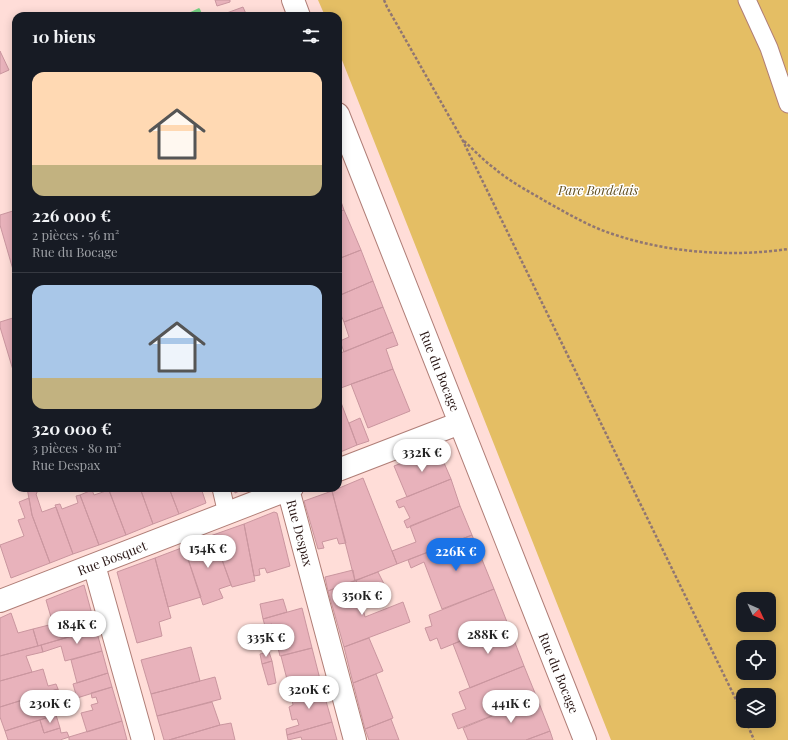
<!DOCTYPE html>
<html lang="fr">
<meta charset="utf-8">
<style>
:root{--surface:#171b24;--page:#20242c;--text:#f1f3f6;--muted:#9ea1a6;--line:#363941;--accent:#1a73e8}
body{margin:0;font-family:"Playfair Display",serif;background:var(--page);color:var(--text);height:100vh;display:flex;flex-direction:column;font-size:15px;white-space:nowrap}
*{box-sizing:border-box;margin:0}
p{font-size:13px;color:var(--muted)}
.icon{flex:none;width:22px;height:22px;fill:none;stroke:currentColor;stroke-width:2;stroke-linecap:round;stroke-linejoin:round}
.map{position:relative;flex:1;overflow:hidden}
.drawer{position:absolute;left:12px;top:12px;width:330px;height:480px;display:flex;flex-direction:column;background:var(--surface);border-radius:12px;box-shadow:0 2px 10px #0003}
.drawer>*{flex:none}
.needle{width:26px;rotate:134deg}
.fabs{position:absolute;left:736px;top:592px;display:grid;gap:8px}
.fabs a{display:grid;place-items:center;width:40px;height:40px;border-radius:8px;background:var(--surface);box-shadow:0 2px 10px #0003;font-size:20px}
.price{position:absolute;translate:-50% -34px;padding:0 9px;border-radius:14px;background:#fff;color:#222;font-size:13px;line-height:26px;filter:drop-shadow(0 1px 2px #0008)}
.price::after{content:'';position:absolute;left:50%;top:24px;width:12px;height:9px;margin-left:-6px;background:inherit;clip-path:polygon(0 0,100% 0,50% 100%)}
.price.selected{background:var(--accent);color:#fff}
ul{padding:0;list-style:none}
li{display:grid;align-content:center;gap:8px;height:212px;padding:0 20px}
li+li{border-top:1px solid var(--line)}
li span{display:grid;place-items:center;height:124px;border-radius:12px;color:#555}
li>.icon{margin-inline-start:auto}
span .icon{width:72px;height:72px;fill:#fffc;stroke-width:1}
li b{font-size:17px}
h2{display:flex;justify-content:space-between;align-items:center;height:48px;padding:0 20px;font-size:17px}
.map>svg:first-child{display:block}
.green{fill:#e4be64;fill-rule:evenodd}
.water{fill:#77d484}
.building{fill:#e8b2bb;stroke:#ca969f}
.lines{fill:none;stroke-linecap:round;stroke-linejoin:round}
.service-casing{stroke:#b07e77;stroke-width:19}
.minor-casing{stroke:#b07e77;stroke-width:24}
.path{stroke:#907672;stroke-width:2.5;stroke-dasharray:3 2;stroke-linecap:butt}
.service{stroke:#fff;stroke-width:17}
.minor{stroke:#fff;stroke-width:22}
.labels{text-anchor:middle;stroke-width:3;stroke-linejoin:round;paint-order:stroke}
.park-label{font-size:13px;font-style:italic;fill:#635021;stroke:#fff}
.street-label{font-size:13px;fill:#291614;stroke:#fff}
</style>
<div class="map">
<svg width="788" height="740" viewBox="0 0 788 740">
<rect width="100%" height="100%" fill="#ffddd8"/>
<path class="green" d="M318,0H788V740H611L338,50V16H325ZM743,599H769V625H743ZM743,647H769V673H743ZM743,695H769V721H743Z"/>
<path class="water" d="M199,8L200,9L202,14L201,16H182Z"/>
<path class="building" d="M215,0H230V2L217,6Z
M243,7L247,16H219L224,14Z
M0,51L9,70L0,74Z
M338,193L344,210L338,212Z
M16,210V280L0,225V215Z
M344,210L361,250L338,259V212Z
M361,250L373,281L338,296V259Z
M373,281L383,307L344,322L338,308V296Z
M383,307L393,332L344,352L340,341L349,337L344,322Z
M16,317V380L0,327V322Z
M393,332L398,345L386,349L393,369L338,389V354Z
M393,369L410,411L368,428L351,384Z
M338,400H340L357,445L338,453Z
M360,418L369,441L357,445L349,423Z
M438,449L451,479L407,497L394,466Z
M363,478L397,564L355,581L332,491Z
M451,479L460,506L407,528L404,521L410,518L404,506L399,508L396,501Z
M27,488H36L37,493L36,494L42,512L56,507L73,554L50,563L32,515Z
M108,488H140L153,524L126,535Z
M140,488H169L179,514L153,524Z
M169,488H201L206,503L179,514Z
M234,488H246L235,493Z
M92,490L94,495L109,490L126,535L99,545L80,495Z
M332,491L346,543L339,544L337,538L322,542L324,548L318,549L304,501Z
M80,495L99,545L73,554L55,505L60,504L62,509L78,503L76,496Z
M29,498L32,515L50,563L11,578L0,545L24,536L18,520L25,518L19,502Z
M460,506L472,535L397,564L392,551L416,542L410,526Z
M274,512L277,513L290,566L267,573L265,568L259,569L260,575L254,576L244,524Z
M244,524L255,581L232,587L213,535Z
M213,535L231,585L219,589L223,598L203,605L184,547Z
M472,535L494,589L442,609L424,562L411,568L408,560Z
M184,547L201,597L168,607L155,558Z
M155,558L171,618L159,622L162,636L137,643L117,572Z
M353,570L355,581L328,591L325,577Z
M378,572L384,584L360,594L356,580Z
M356,580L365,617L403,602L410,622L344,647L328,591Z
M84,585L96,629L38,646L33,629L53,624L46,600Z
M494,589L507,622L441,649L437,638L430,641L425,628L432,626L429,615Z
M283,599L287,612L263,619L260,604Z
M302,608L312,648L280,656L272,624L265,626L263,619Z
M11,613L18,633L33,629L38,646L0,656V618Z
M507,622L524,666L470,688L453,644Z
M96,629L102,651L65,661L61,646L43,652L41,645Z
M369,638L383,671L353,683L344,647Z
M41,645L43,652L26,656L32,672L0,681V656Z
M191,647L200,681L151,694L141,660Z
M312,648L322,687L291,695L281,656Z
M102,651L108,673L77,683L71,660Z
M269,652L272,661L262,664L260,654Z
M272,661L276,683L268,685L262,664Z
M524,666L537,698L458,729L452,714L466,709L459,692Z
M43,669L48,686L56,684L58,689L0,707V681Z
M108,673L112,687L77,698L73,684Z
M376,674L393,718L365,729L353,683Z
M215,677L221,699L157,716L151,694Z
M112,687L122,721L87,732L81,713L93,710L91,705L98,703L96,697L92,698L91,693Z
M322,687L332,722L287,735L286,729L299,725L297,719L292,720L289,707L293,705L291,695Z
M58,689L60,695L49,698L55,715L5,731L0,717V707Z
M537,698L550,731L526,740H468L463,728Z
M212,702L220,725L169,740H164L157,716Z
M55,715H56L60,728L44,733L40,720Z
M391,719L399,740H369L365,729Z
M40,720L44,733L60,728L61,733L67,732L69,737L60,740H8L5,731Z
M122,721L127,740H69V737Z
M332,722L337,740H302L301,737L288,740L287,735Z
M231,723L235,740H169L220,725Z
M550,731L553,740H526L545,733Z"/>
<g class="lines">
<g class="service-casing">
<path id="service" d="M747,0L769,48L788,104
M221,488L227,514"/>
</g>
<g class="minor-casing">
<path id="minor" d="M293,0L299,16
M338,114L585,740
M338,470L460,423
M288,489L355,740
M94,565L143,740
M0,601L292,488"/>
</g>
<path class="path" d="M384,0L387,7L462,139L743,714
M464,141C474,150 483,160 494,168C509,181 528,191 545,201C563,211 580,221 599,229C657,252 727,258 788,249
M746,721L754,740"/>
<use href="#service" class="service"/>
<use href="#minor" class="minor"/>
</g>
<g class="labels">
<g class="park-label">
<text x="598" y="195">Parc Bordelais</text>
</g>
<g class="street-label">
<text transform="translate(440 371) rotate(68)" y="5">Rue du Bocage</text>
<text transform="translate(300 533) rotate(75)" y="5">Rue Despax</text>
<text transform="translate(112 558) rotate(-21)" y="5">Rue Bosquet</text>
<text transform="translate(559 673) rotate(68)" y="5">Rue du Bocage</text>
</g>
</g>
</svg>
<div class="fabs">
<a><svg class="needle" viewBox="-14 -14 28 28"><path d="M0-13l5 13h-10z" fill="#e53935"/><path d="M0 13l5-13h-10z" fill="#9ea1a6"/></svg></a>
<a><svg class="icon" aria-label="locate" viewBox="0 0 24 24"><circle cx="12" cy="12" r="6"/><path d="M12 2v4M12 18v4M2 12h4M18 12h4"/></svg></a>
<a><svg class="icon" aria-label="layers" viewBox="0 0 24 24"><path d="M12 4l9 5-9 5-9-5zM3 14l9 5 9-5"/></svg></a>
</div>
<b class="price" style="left:422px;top:473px">332K €</b>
<b class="price" style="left:208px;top:569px">154K €</b>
<b class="price selected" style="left:456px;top:572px">226K €</b>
<b class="price" style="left:362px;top:616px">350K €</b>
<b class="price" style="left:77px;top:645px">184K €</b>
<b class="price" style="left:488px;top:655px">288K €</b>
<b class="price" style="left:266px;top:658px">335K €</b>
<b class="price" style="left:309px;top:710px">320K €</b>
<b class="price" style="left:50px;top:724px">230K €</b>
<b class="price" style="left:511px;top:724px">441K €</b>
<section class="drawer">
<h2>10 biens<svg class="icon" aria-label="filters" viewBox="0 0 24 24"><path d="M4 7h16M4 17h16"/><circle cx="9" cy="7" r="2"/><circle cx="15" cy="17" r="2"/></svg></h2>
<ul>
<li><span style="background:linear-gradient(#ffd9b3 75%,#c2b280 0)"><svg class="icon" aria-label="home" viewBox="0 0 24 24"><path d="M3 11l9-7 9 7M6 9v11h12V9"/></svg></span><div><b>226 000 €</b><p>2 pièces · 56 m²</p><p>Rue du Bocage</p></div></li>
<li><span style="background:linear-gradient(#a9c7e8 75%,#c2b280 0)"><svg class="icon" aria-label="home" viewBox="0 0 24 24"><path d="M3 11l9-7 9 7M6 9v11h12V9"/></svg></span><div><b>320 000 €</b><p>3 pièces · 80 m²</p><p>Rue Despax</p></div></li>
</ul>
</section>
</div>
